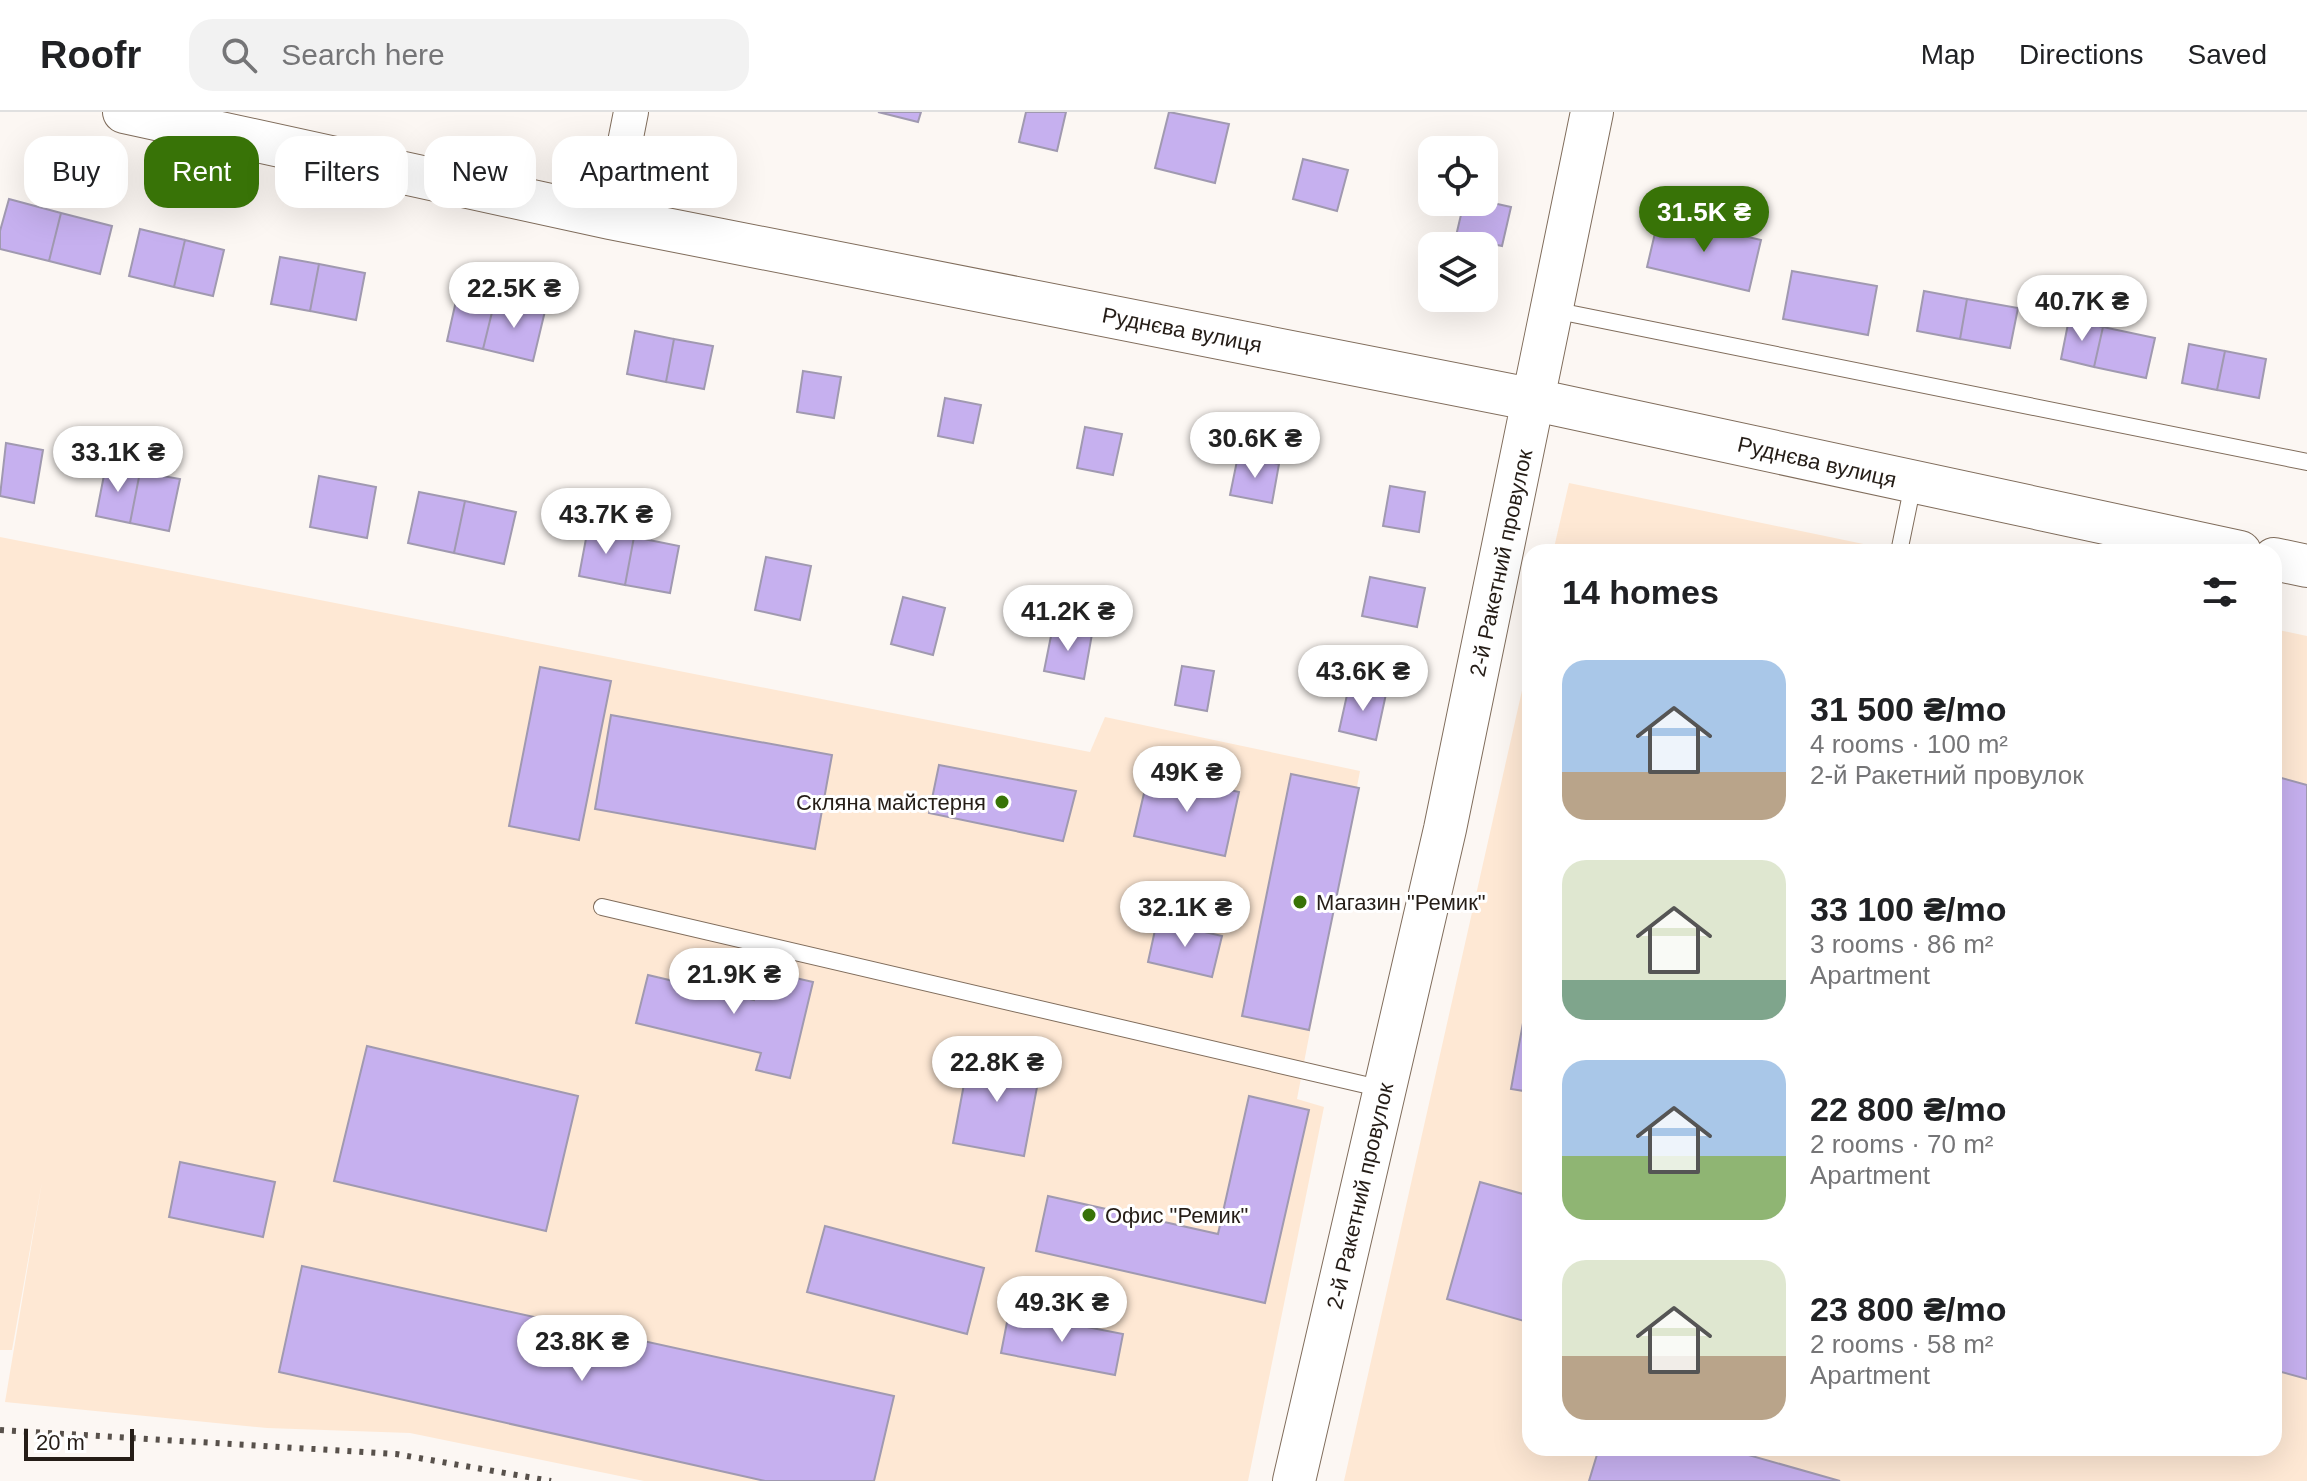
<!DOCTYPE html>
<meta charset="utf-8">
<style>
body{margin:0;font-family:Helvetica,sans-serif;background:#f2f2f2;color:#202124;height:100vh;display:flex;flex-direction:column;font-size:30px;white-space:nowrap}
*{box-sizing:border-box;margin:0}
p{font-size:26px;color:#757577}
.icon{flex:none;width:44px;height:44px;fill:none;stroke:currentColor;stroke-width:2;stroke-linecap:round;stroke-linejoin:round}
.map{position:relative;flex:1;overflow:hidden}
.details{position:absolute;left:1522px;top:432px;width:760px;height:912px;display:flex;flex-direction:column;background:#fff;border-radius:24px;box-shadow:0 8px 32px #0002}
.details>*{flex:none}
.hud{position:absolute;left:24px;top:24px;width:760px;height:72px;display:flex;gap:16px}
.fabs{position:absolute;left:1418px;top:24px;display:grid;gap:16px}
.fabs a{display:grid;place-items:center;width:80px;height:80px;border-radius:16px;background:#fff;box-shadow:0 8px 32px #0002;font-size:40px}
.scale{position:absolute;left:24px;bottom:20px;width:110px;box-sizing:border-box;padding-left:8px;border:4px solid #251d17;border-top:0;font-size:22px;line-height:28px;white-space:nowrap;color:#251d17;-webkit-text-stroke:6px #fff;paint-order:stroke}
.price{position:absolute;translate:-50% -68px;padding:0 18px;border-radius:28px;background:#fff;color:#222;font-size:26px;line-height:52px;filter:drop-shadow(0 2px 4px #0008)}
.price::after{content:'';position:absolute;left:50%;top:48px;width:24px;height:18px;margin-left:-12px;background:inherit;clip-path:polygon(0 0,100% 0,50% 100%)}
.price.current{background:#387307;color:#fff}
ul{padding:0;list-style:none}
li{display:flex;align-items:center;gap:24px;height:200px;padding:0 40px}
li span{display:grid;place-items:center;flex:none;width:224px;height:160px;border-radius:24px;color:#555}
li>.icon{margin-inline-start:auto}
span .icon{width:96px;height:96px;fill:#fffc;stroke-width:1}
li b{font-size:34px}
h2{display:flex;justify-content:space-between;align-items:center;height:96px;padding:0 40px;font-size:34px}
.chip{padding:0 28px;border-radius:24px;background:#fff;box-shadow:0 8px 32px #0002;font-size:28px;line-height:72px}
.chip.current{background:#387307;color:#fff}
header{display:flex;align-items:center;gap:48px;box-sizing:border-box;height:112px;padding:0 40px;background:#fff;border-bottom:2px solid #e0e0e0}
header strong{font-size:38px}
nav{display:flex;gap:44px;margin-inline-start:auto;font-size:28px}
.search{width:560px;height:72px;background:#f2f2f2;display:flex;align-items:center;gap:20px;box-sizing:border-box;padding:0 28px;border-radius:24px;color:#757577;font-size:30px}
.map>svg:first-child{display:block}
.built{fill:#fee8d4}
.building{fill:#c6b0ef;stroke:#a099b0;stroke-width:2}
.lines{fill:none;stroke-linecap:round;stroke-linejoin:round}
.service-casing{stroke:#806d5c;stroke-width:18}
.minor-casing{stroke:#806d5c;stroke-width:36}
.tertiary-casing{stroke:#806d5c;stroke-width:44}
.service{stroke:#fff;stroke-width:16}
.minor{stroke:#fff;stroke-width:34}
.tertiary{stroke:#fff;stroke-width:42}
.rail{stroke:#58514b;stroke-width:6;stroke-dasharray:4 8;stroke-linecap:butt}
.poi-dot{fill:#387307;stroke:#fff;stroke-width:3}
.labels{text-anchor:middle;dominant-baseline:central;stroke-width:6;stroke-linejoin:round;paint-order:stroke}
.street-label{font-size:22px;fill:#251d17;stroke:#fff}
.poi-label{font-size:22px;fill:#251d17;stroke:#fff;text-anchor:start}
</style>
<header>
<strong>Roofr</strong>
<div class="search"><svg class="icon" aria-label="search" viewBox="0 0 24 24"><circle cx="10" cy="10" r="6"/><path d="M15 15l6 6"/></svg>Search here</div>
<nav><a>Map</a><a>Directions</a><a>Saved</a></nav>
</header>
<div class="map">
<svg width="2307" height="1369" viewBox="0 0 2307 1369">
<rect width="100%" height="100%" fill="#fcf7f3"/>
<path class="built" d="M1569 371 1902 440H1553Z
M0 425 1090 640 1105 605 1360 659 1297 987 1324 995 1248 1369H644L410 1321 267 1316 5 1290 42 1070 12 1238H0Z
M2274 517 2307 524V1369H1344L1530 543V1336H2274Z"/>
<path class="building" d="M878 0H921L918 10Z
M1026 0H1066L1057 39 1019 30Z
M1169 0 1229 12 1215 71 1155 56Z
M1303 47 1348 58 1337 99 1293 87Z
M9 87 61 101 49 149 0 137V119Z
M1484 89 1511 95 1502 134 1456 124 1464 90Z
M61 101 112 114 100 162 49 149Z
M1659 104 1761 128 1749 179 1647 155Z
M140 117 185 128 174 175 129 164Z
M185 128 224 138 213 184 174 175Z
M280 145 319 152 310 199 271 192Z
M319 152 365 161 356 208 310 199Z
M1792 159 1877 174 1868 223 1783 207Z
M1924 179 1967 187 1960 227 1917 219Z
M458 180 495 188 483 237 447 229Z
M1967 187 2018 196 2010 236 1960 227Z
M495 188 545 199 533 249 483 237Z
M2069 207 2103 215 2094 255 2061 247Z
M2103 215 2155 226 2146 266 2094 255Z
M635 219 674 227 666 270 627 262Z
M674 227 713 234 704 277 666 270Z
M2189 232 2225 239 2217 278 2182 271Z
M2225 239 2266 247 2259 286 2217 278Z
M803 259 841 265 834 306 797 300Z
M945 286 981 293 973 331 938 324Z
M1085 315 1122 322 1113 363 1077 356Z
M6 331 43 338 34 391 0 384Z
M1238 344 1279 352 1272 391 1230 383Z
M106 353 140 360 130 411 96 404Z
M140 360 180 367 169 419 130 411Z
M319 364 376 375 367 426 310 415Z
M1390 374 1425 380 1419 420 1383 414Z
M419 380 465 389 454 441 408 431Z
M465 389 516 400 504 452 454 441Z
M588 416 634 425 625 473 579 464Z
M634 425 679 434 670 481 625 473Z
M766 445 811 454 800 508 755 498Z
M1370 465 1425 476 1417 515 1362 504Z
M903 485 945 496 933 543 891 532Z
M1053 514 1092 522 1084 567 1044 559Z
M1182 554 1214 559 1207 599 1175 593Z
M540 555 611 569 579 728 509 714Z
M1349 574 1386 582 1376 628 1339 619Z
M611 603 832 643 815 737 595 697Z
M939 653 1076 679 1063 729 929 701Z
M1149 660 1239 680 1225 744 1134 724Z
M1291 662 1359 676 1309 918 1242 904Z
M2274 664 2307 673V1267L2274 1258Z
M1157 809 1222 824 1212 865 1148 850Z
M761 858 813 870 790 966 756 958 761 941 636 911 648 863 754 888Z
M1523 911 1530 912V980L1511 977Z
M367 934 578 984 546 1119 334 1069Z
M970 940 1041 954 1024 1044 953 1031Z
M1249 984 1309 998 1265 1191 1036 1139 1048 1084 1218 1122Z
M180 1050 275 1070 263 1125 169 1105Z
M1480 1070 1530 1084 1528 1210 1447 1187Z
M825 1114 984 1156 967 1222 807 1180Z
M302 1154 894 1284 874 1369H765L279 1260Z
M1009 1200 1123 1222 1115 1263 1001 1241Z
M1599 1336H1724L1840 1369H1589Z"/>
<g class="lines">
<g class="service-casing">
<path id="service" d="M1553 198 2307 350
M1899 440 1913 372
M602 795 1383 977"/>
</g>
<g class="minor-casing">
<path id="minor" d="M610 106 631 0"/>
</g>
<g class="tertiary-casing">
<path id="tertiary" d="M124 0 610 106 1535 288 2240 440
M2274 447 2307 454
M1294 1369 1445 717 1592 0"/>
</g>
<use href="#service" class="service"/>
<use href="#minor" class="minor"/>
<use href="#tertiary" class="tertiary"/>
<path class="rail" d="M0 1318 396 1342 551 1369"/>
</g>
<g class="poi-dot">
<circle cx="1002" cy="690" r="8"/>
<circle cx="1300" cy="790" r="8"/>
<circle cx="1089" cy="1103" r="8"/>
</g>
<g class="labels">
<g class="street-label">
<text transform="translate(1182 218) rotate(11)">Руднєва вулиця</text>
<text transform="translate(1817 350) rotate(13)">Руднєва вулиця</text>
<text transform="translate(1501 451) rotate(-78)">2-й Ракетний провулок</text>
<text transform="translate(1360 1084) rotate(-77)">2-й Ракетний провулок</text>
</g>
<g class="poi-label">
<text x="986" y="690" text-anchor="end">Скляна майстерня</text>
<text x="1316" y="790">Магазин "Ремик"</text>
<text x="1105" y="1103">Офис "Ремик"</text>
</g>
</g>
</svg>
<div class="fabs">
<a><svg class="icon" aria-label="locate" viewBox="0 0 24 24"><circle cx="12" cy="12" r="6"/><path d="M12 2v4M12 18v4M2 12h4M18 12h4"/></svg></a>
<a><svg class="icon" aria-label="layers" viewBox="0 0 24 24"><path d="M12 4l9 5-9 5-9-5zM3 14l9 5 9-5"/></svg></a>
</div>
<div class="scale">20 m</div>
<b class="price current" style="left:1704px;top:142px">31.5K ₴</b>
<b class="price" style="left:514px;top:218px">22.5K ₴</b>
<b class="price" style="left:2082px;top:231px">40.7K ₴</b>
<b class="price" style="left:1255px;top:368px">30.6K ₴</b>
<b class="price" style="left:118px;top:382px">33.1K ₴</b>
<b class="price" style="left:606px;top:444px">43.7K ₴</b>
<b class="price" style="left:1068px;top:541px">41.2K ₴</b>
<b class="price" style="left:1363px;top:601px">43.6K ₴</b>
<b class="price" style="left:1187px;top:702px">49K ₴</b>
<b class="price" style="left:1185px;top:837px">32.1K ₴</b>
<b class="price" style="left:734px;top:904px">21.9K ₴</b>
<b class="price" style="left:997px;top:992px">22.8K ₴</b>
<b class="price" style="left:1062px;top:1232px">49.3K ₴</b>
<b class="price" style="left:582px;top:1271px">23.8K ₴</b>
<div class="hud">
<a class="chip">Buy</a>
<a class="chip current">Rent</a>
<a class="chip">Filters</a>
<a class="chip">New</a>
<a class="chip">Apartment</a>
</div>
<section class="details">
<h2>14 homes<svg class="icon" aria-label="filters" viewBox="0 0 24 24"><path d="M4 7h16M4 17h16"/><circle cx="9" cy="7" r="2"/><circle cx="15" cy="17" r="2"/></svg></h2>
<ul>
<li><span style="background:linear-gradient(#a9c7e8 70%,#b9a48a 0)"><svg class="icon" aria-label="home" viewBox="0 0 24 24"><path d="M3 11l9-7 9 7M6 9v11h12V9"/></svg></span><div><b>31 500 ₴/mo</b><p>4 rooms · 100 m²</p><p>2-й Ракетний провулок</p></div></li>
<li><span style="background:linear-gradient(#dfe7d0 75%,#7fa58c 0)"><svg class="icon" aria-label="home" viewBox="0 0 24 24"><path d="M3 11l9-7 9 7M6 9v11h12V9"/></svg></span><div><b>33 100 ₴/mo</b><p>3 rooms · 86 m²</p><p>Apartment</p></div></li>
<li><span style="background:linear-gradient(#a9c7e8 60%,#8fb573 0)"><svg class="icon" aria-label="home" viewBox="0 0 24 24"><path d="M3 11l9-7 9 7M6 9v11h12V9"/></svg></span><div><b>22 800 ₴/mo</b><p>2 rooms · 70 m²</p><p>Apartment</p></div></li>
<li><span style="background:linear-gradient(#dfe7d0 60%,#b9a48a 0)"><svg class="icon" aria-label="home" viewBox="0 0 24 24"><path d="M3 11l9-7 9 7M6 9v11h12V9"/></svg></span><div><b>23 800 ₴/mo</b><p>2 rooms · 58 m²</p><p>Apartment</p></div></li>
</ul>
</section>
</div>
